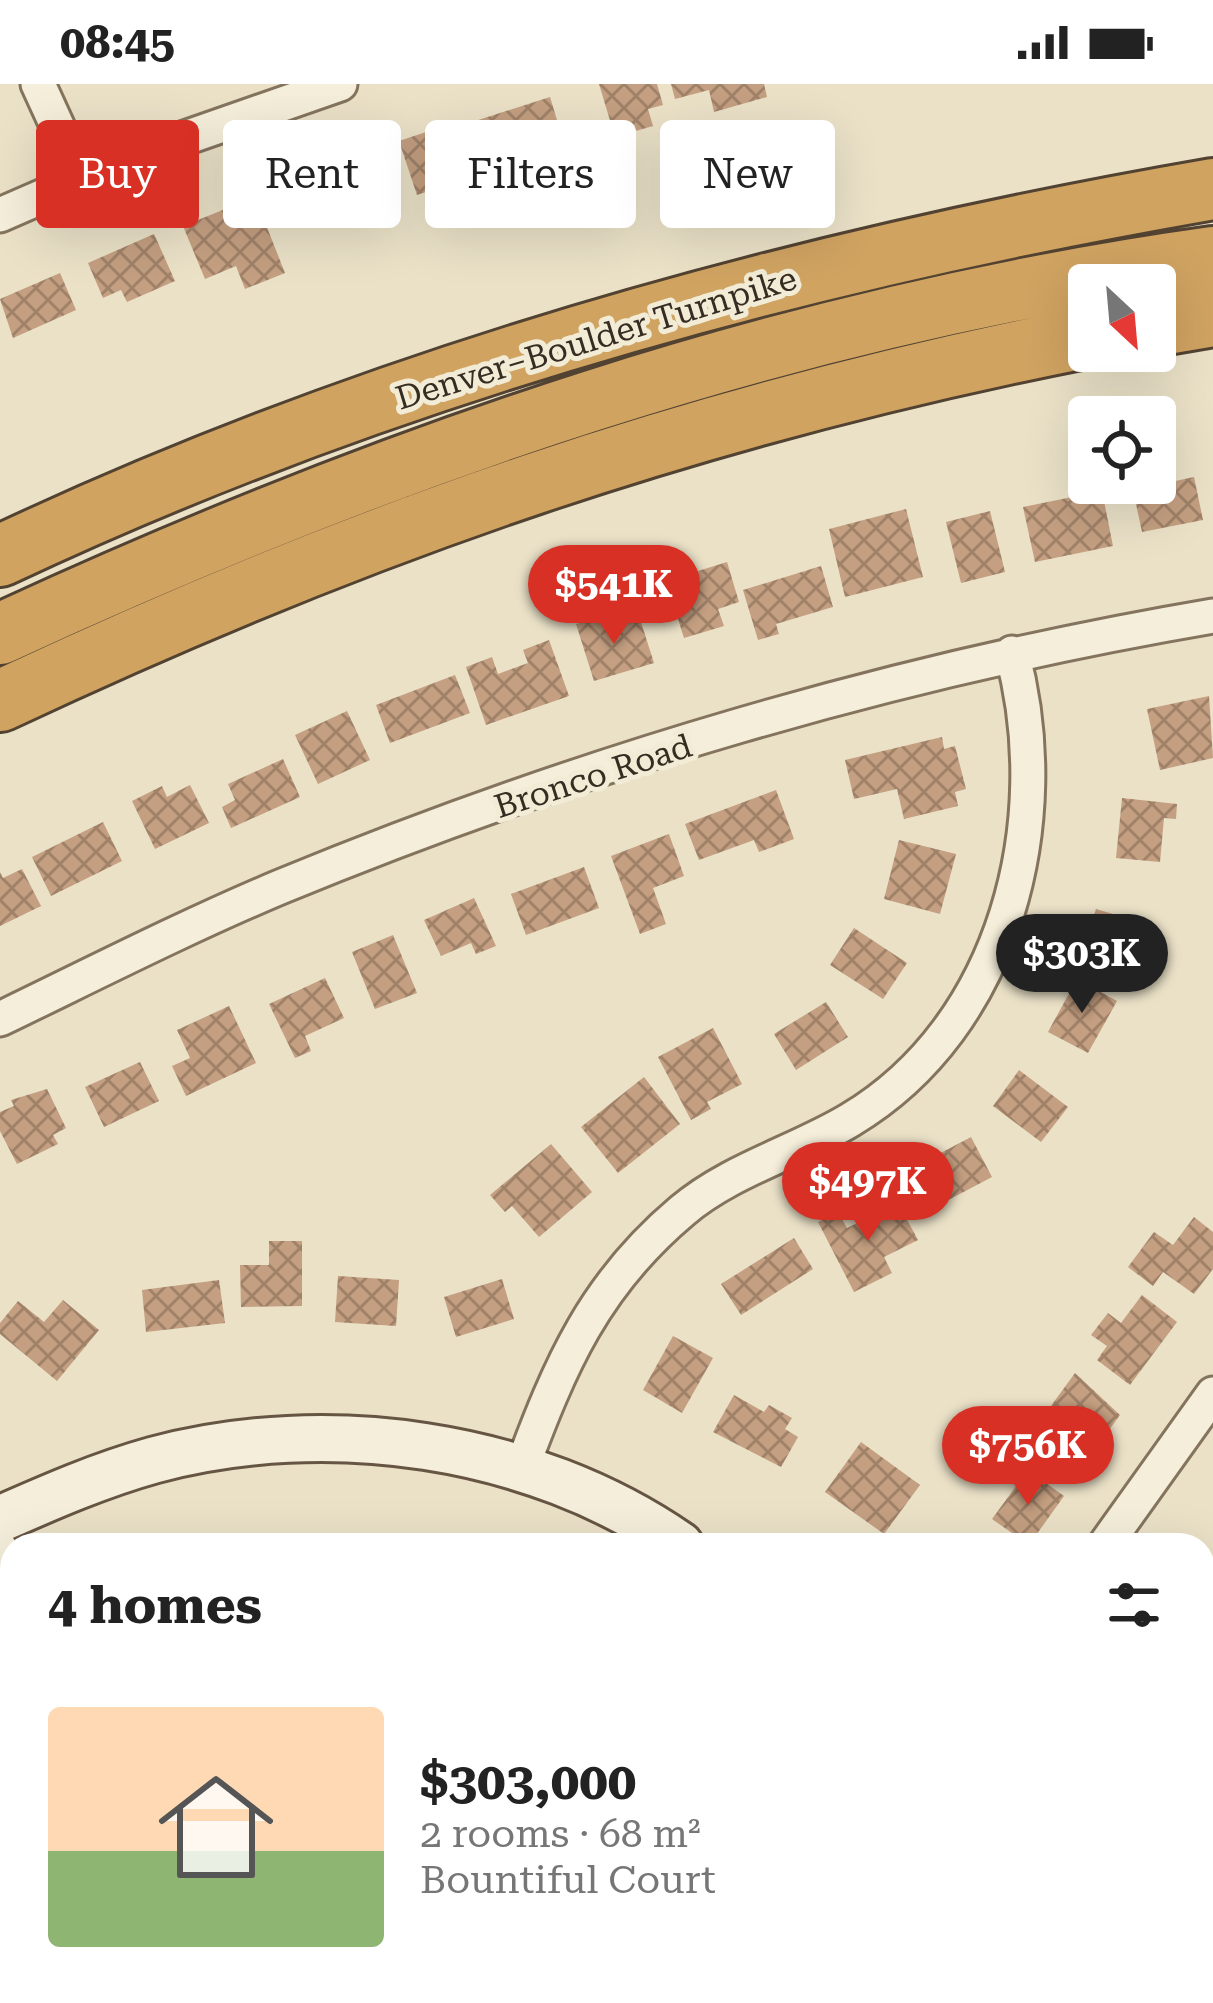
<!DOCTYPE html>
<meta charset="utf-8">
<style>
body{margin:0;font-family:"Roboto Serif",serif;background:#f2f2f2;color:#222;height:100vh;display:flex;flex-direction:column;font-size:45px;white-space:nowrap}
*{box-sizing:border-box;margin:0}
p{font-size:39px;color:#767676}
.icon{flex:none;width:66px;height:66px;fill:none;stroke:currentColor;stroke-width:2;stroke-linecap:round;stroke-linejoin:round}
.map{position:relative;flex:1;overflow:hidden}
.sheet{position:absolute;left:0px;top:1449px;width:1215px;height:471px;display:flex;flex-direction:column;background:#fff;border-radius:36px 36px 0 0;box-shadow:0 12px 48px #0002}
.sheet>*{flex:none}
.banner{position:absolute;left:36px;top:36px;width:1143px;height:108px;display:flex;gap:24px}
.needle{width:78px;rotate:154deg}
.fabs{position:absolute;left:1068px;top:180px;display:grid;gap:24px}
.fabs a{display:grid;place-items:center;width:108px;height:108px;border-radius:12px;background:#fff;box-shadow:0 12px 48px #0002;font-size:60px}
.price{position:absolute;translate:-50% -102px;padding:0 27px;border-radius:42px;background:#d93025;color:#fff;font-size:39px;line-height:78px;filter:drop-shadow(0 3px 6px #0008)}
.price::after{content:'';position:absolute;left:50%;top:72px;width:36px;height:27px;margin-left:-18px;background:inherit;clip-path:polygon(0 0,100% 0,50% 100%)}
.price.active{background:#222;color:#fff}
ul{padding:0;list-style:none}
li{display:flex;align-items:center;gap:36px;height:300px;padding:0 48px}
li span{display:grid;place-items:center;flex:none;width:336px;height:240px;border-radius:12px;color:#555}
li>.icon{margin-inline-start:auto}
span .icon{width:144px;height:144px;fill:#fffc;stroke-width:1}
li b{font-size:51px}
h2{display:flex;justify-content:space-between;align-items:center;height:144px;padding:0 48px;font-size:51px}
.tag{padding:0 42px;border-radius:12px;background:#fff;box-shadow:0 12px 48px #0002;font-size:42px;line-height:108px}
.tag.active{background:#d93025;color:#fff}
.status{display:flex;justify-content:space-between;align-items:center;height:84px;padding:0 60px;background:#fff;direction:ltr}
.status svg{height:33px;fill:currentColor}
.map>svg:first-child{display:block}
.building{fill:url(#building-cross-hatch)}
.lines{fill:none;stroke-linecap:round;stroke-linejoin:round}
.street-casing{stroke:#84745e;stroke-width:39}
.secondary-casing{stroke:#665542;stroke-width:51}
.highway-casing{stroke:#524232;stroke-width:66}
.street{stroke:#f5eeda;stroke-width:33}
.secondary{stroke:#f5eeda;stroke-width:45}
.highway{stroke:#d0a361;stroke-width:60}
.labels{text-anchor:middle;dominant-baseline:central;stroke-width:10;stroke-linejoin:round;paint-order:stroke}
.street-label{font-size:33px;fill:#362c21;stroke:#f2ebd6}
</style>
<div class="status"><b>08:45</b><svg viewBox="0 0 49 12"><path d="M0 12V9h3v3zM5 12V6h3v6zM10 12V3h3v9zM15 12V0h3v12zM26 1h20v11H26zM47 4h2v5h-2z"/></svg></div>
<div class="map">
<svg width="1213" height="1919" viewBox="0 0 1213 1919">
<defs>
<pattern id="building-cross-hatch" width="8" height="8" patternUnits="userSpaceOnUse" patternTransform="scale(3)"><rect width="8" height="8" fill="#c49f81"/><path d="M0 0l8 8M0 8l8-8" fill="none" stroke="#a08269"/></pattern>
</defs>
<rect width="100%" height="100%" fill="#eae1c7"/>
<path class="building" d="M599 0H657L663 21 648 25 653 42 615 53Z
M671 0H764L767 13 714 28 709 6 675 15Z
M550 13 567 69 511 87 505 69 481 77 469 39Z
M450 40 467 94 417 111 399 57Z
M348 71 363 111 298 135 283 96Z
M255 113 285 189 245 205 236 182 205 195 183 142Z
M154 150 175 197 127 218 121 206 103 214 88 179Z
M60 189 76 226 13 254 0 215Z
M1194 393 1203 436 1142 448 1133 406Z
M1102 407 1113 462 1035 478 1023 423Z
M906 425 923 493 845 513 829 445Z
M990 427 1005 488 961 499 946 438Z
M727 478 739 518 718 525 724 542 684 554 666 497Z
M821 482 833 523 776 540 779 550 758 556 743 506Z
M603 532 607 546 640 535 654 579 594 597 576 540Z
M549 556 569 612 486 641 466 583 492 573 498 590 528 579 523 566Z
M455 591 470 629 390 659 376 621Z
M1209 612 1213 674 1160 686 1147 625Z
M347 627 370 676 318 700 295 651Z
M942 653 944 665 955 662 966 705 955 708 958 722 904 735 897 705 854 715 845 676Z
M283 675 300 713 231 744 222 723 235 716 228 700Z
M190 701 209 739 155 765 132 717 162 702 167 713Z
M776 706 794 755 759 768 754 756 699 776 685 740Z
M1122 714 1177 720 1176 735 1164 734 1160 778 1116 774Z
M103 738 122 777 51 812 32 773Z
M669 750 684 792 653 804 666 840 640 850 611 772Z
M899 756 956 770 940 830 884 815Z
M584 783 599 824 526 851 511 810Z
M22 785 41 822 0 842V788L3 794Z
M474 814 496 862 476 870 471 859 441 872 424 836Z
M1096 825 1154 842 1142 881 1084 864Z
M854 844 907 879 883 915 830 881Z
M393 851 417 909 375 925 352 868Z
M325 894 344 934 305 952 311 967 295 974 269 920Z
M1077 895 1117 917 1088 969 1048 948Z
M826 918 848 953 796 986 774 950Z
M229 922 256 979 186 1012 172 982 190 974 177 946Z
M713 944 742 1000 707 1018 711 1025 691 1036 658 973Z
M140 978 159 1017 104 1043 85 1003Z
M1019 986 1068 1023 1041 1058 993 1022Z
M644 993 680 1040 618 1089 581 1043Z
M47 1005 66 1044 53 1051 58 1060 17 1080 0 1047V1028L14 1022 11 1016Z
M971 1053 992 1093 937 1122 916 1082Z
M551 1060 592 1108 539 1153 512 1122 505 1128 490 1111Z
M898 1119 918 1156 884 1173 892 1189 854 1208 818 1138 838 1128 847 1144Z
M1194 1133 1213 1148V1185L1194 1210 1163 1188 1153 1202 1128 1183 1154 1148 1173 1161Z
M794 1154 813 1185 741 1231 721 1200Z
M269 1157H302V1222L241 1223 240 1181H269Z
M338 1192 399 1196 396 1242 335 1238Z
M502 1195 514 1235 456 1253 444 1213Z
M219 1196 225 1239 146 1248 142 1206Z
M1142 1211 1177 1238 1130 1301 1097 1276 1107 1262 1091 1251 1108 1229 1121 1239Z
M63 1216 99 1246 57 1297 0 1250V1239L18 1217 44 1238Z
M673 1252 713 1274 682 1329 643 1306Z
M1075 1289 1120 1331 1081 1384 1032 1348Z
M734 1311 764 1328 769 1321 792 1334 785 1345 798 1353 781 1383 713 1348Z
M861 1358 920 1401 884 1450 825 1408Z
M1028 1386 1064 1412 1029 1461 992 1435Z
M1203 1491 1213 1498V1546L1203 1560Z
M545 1908H601L593 1919H561Z
M636 1908H672L688 1919H629Z
M1093 1908H1140L1156 1919H1085Z"/>
<g class="lines">
<g class="street-casing">
<path id="street" d="M38 0 81 94
M0 131 142 69 340 0
M0 935C93 890 185 843 280 803 578 680 895 586 1213 532
M521 1386C560 1281 594 1201 682 1127 730 1086 797 1068 850 1036 1007 942 1057 736 1012 569
M1105 1461 1213 1310
M0 1464 12 1489
M403 1908 419 1919
M306 1919 314 1908"/>
</g>
<g class="secondary-casing">
<path id="secondary" d="M0 1435C50 1413 100 1391 154 1376 326 1330 532 1358 680 1461
M1203 1827 1213 1834"/>
</g>
<g class="highway-casing">
<path id="highway" d="M1155 242 1213 232
M0 472C383 291 797 177 1213 105
M0 550C387 371 790 232 1213 173
M0 617C361 447 697 330 1089 253"/>
</g>
<use href="#street" class="street"/>
<use href="#secondary" class="secondary"/>
<use href="#highway" class="highway"/>
</g>
<g class="labels">
<g class="street-label">
<text transform="translate(596 254) rotate(-17)">Denver–Boulder Turnpike</text>
<text transform="translate(593 692) rotate(-18)">Bronco Road</text>
</g>
</g>
</svg>
<div class="fabs">
<a><svg class="needle" viewBox="-14 -14 28 28"><path d="M0-13l5 13h-10z" fill="#e53935"/><path d="M0 13l5-13h-10z" fill="#767676"/></svg></a>
<a><svg class="icon" aria-label="locate" viewBox="0 0 24 24"><circle cx="12" cy="12" r="6"/><path d="M12 2v4M12 18v4M2 12h4M18 12h4"/></svg></a>
</div>
<b class="price" style="left:614px;top:563px">$541K</b>
<b class="price active" style="left:1082px;top:932px">$303K</b>
<b class="price" style="left:868px;top:1160px">$497K</b>
<b class="price" style="left:1028px;top:1424px">$756K</b>
<div class="banner">
<a class="tag active">Buy</a>
<a class="tag">Rent</a>
<a class="tag">Filters</a>
<a class="tag">New</a>
</div>
<section class="sheet">
<h2>4 homes<svg class="icon" aria-label="filters" viewBox="0 0 24 24"><path d="M4 7h16M4 17h16"/><circle cx="9" cy="7" r="2"/><circle cx="15" cy="17" r="2"/></svg></h2>
<ul>
<li><span style="background:linear-gradient(#ffd9b3 60%,#8fb573 0)"><svg class="icon" aria-label="home" viewBox="0 0 24 24"><path d="M3 11l9-7 9 7M6 9v11h12V9"/></svg></span><div><b>$303,000</b><p>2 rooms · 68 m²</p><p>Bountiful Court</p></div></li>
</ul>
</section>
</div>
